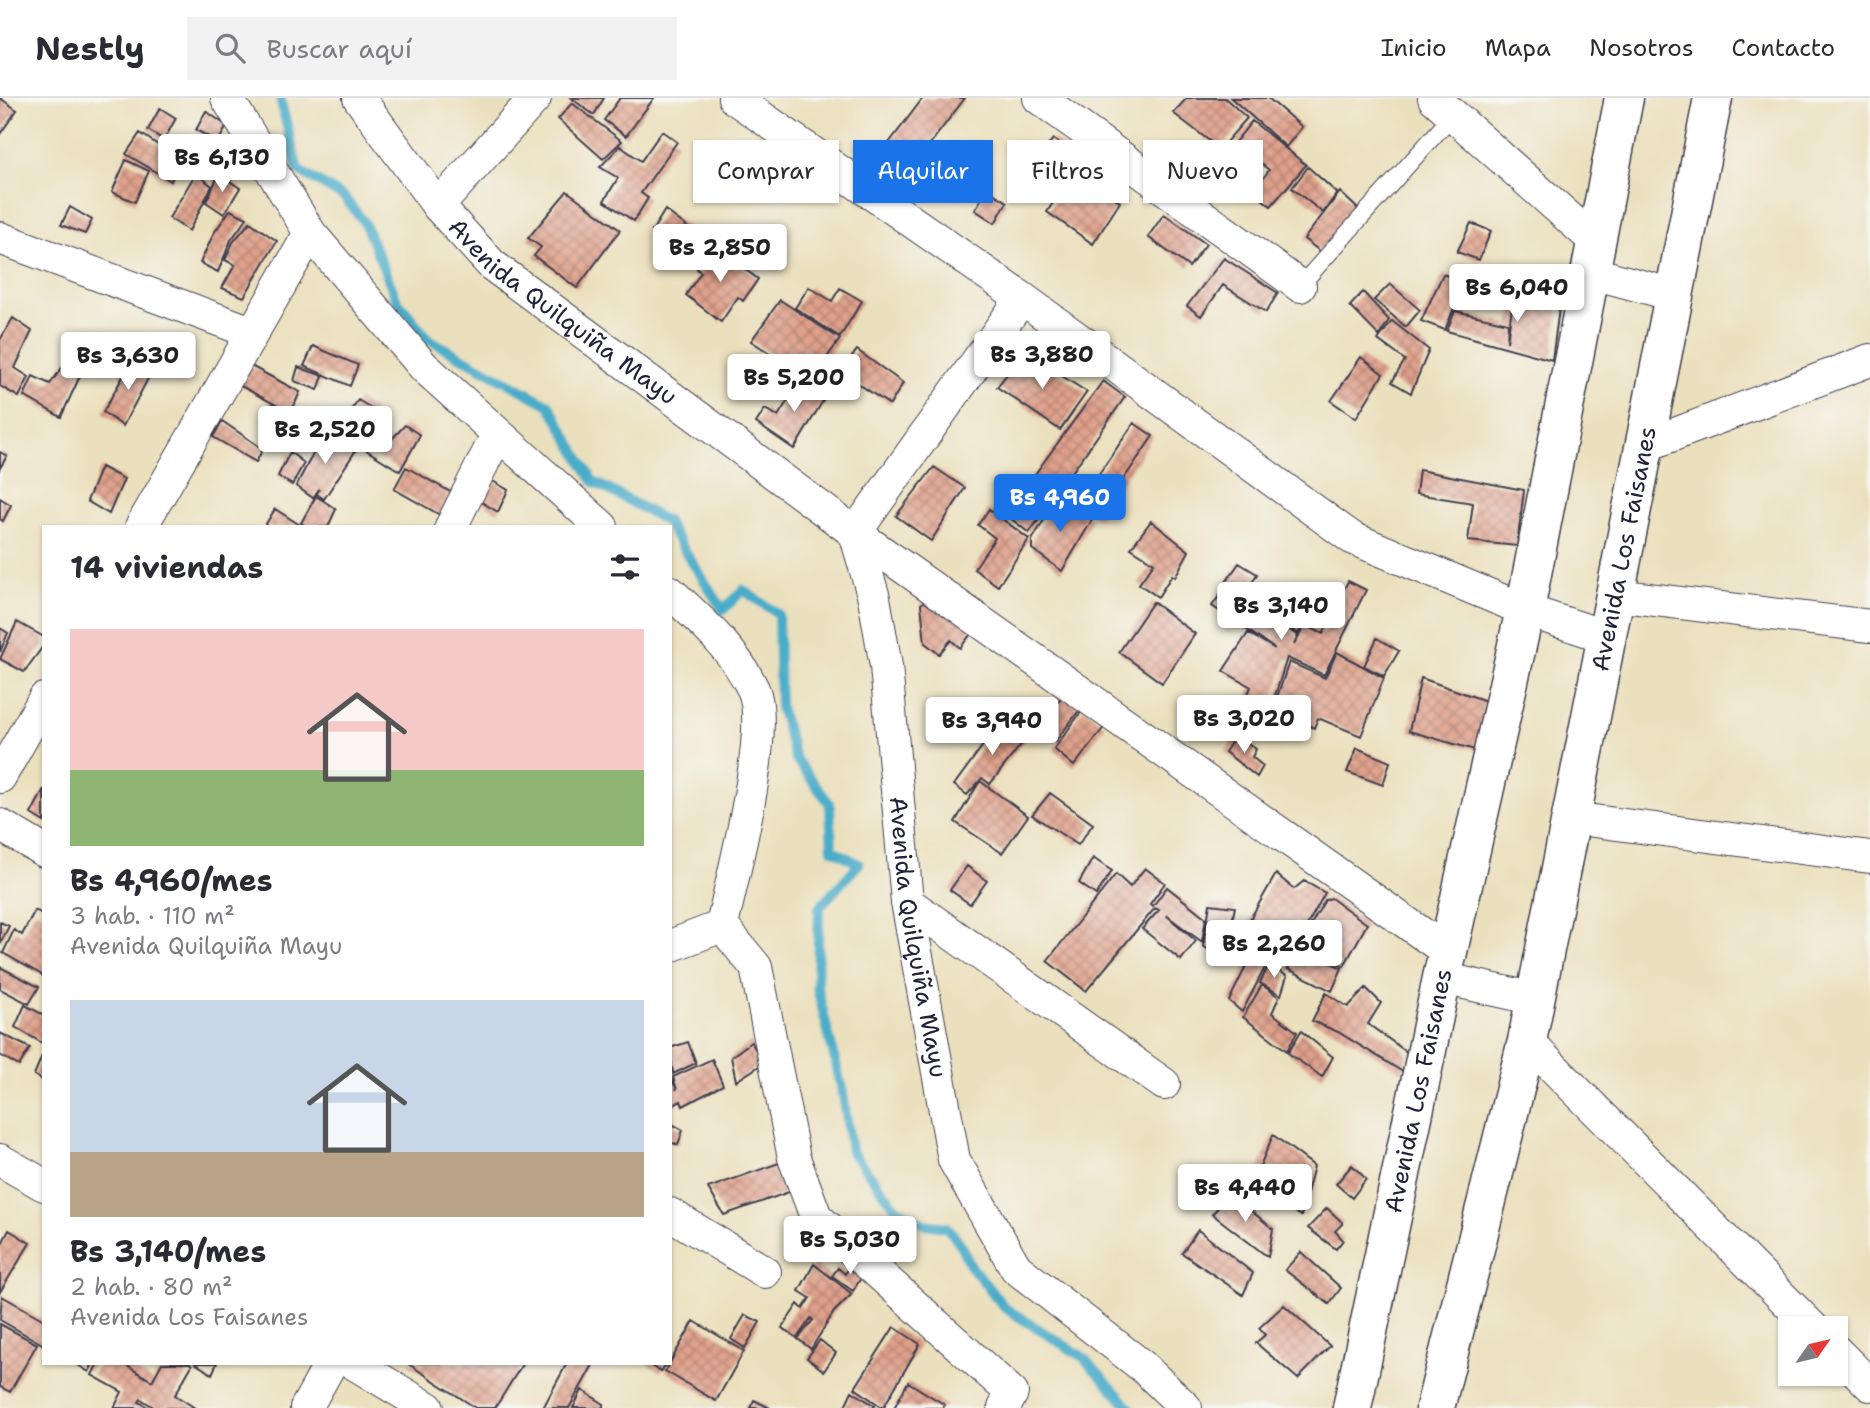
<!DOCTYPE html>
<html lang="es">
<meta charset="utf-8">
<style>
body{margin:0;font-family:"Shantell Sans",sans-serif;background:#f2f2f3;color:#2b2b33;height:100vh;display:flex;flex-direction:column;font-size:26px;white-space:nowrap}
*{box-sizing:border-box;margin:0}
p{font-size:23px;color:#7c7c81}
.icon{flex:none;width:38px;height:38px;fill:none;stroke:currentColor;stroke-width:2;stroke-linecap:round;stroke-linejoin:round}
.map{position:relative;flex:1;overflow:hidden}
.side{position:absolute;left:42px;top:427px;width:630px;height:840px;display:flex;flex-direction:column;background:#fff;border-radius:0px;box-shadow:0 2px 5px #0004}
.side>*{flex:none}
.banner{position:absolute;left:693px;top:42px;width:665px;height:63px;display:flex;gap:14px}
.needle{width:46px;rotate:56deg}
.tools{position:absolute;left:1778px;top:1218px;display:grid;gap:14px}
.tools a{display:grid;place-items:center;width:70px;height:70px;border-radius:0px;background:#fff;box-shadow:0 2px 5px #0004;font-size:35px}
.price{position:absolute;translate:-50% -60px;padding:0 16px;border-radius:7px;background:#fff;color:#222;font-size:23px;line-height:46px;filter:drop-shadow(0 2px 4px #0008)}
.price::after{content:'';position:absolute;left:50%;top:42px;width:21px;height:16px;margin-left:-10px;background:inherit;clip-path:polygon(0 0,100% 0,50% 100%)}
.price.selected{background:#1a73e8;color:#fff}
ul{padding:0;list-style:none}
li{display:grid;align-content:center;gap:14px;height:371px;padding:0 28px}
li span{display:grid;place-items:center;height:217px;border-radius:0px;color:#555}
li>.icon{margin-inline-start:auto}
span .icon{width:126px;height:126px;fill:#fffc;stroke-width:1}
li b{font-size:30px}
h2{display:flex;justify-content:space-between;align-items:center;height:84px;padding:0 28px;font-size:30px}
.chip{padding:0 24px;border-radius:0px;background:#fff;box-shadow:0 2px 5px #0004;font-size:24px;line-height:63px}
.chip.selected{background:#1a73e8;color:#fff}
header{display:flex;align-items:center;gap:42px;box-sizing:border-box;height:98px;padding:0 35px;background:#fff;border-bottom:2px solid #e1e1e2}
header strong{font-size:33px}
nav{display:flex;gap:38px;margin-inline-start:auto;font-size:24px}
.search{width:490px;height:63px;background:#f2f2f3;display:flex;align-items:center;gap:18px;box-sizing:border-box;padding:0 24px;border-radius:0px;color:#7c7c81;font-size:26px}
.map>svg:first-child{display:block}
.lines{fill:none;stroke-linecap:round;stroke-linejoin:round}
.stream{stroke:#4aacc9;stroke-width:10}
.building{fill:url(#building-cross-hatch)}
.lane-casing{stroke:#403e4e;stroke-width:18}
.street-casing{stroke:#403e4e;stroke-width:34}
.secondary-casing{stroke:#403e4e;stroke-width:41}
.lane{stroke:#fff;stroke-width:16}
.street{stroke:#fff;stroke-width:32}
.secondary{stroke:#fff;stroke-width:38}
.labels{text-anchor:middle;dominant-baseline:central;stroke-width:5;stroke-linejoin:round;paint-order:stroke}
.street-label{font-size:24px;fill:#22223b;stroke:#f6f6f2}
</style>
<header>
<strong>Nestly</strong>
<div class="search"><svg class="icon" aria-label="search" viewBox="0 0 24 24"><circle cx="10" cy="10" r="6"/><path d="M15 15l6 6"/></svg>Buscar aquí</div>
<nav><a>Inicio</a><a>Mapa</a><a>Nosotros</a><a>Contacto</a></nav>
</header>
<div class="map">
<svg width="1870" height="1310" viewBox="0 0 1870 1310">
<defs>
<pattern id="building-cross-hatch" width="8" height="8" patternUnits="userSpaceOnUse" patternTransform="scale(1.75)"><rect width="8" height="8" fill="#e0a18b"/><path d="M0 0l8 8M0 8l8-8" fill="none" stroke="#b58373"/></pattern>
</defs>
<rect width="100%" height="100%" fill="#f6f6f2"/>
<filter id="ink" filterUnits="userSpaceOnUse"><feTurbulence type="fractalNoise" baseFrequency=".0143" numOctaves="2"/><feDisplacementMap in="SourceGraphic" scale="14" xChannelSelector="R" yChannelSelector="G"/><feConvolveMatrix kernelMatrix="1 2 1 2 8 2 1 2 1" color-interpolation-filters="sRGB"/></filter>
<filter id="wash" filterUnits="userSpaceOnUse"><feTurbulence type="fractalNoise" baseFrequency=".00686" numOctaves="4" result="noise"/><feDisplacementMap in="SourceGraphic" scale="28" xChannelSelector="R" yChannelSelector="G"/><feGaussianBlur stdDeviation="1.57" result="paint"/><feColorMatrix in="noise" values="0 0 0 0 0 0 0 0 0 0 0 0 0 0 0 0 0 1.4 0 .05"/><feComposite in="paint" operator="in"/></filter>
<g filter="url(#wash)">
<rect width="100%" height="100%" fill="#ebe0bd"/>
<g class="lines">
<path class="stream" d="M280 0 298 72 344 99 364 124 397 202 428 241 549 307 593 383 666 423 670 429
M670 430 723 512 743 492 778 516 780 609 795 660 830 706 832 751 859 766 819 810 817 889 843 995 851 1053 896 1110 924 1126 946 1129 958 1142 970 1167 1005 1210 1083 1259 1130 1310"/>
</g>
<g id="blocks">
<path class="building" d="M0 0 17 12 0 36Z
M571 0H604L594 17Z
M620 0H654L626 38 604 22Z
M923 0H965L911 71 883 53Z
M1187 0H1225L1247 20 1220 51 1173 15Z
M1231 0H1268L1302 29 1286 49Z
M572 5 622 43 603 61 558 21Z
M160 10 176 20 164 42 148 32Z
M206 13 227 28 218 44 196 32Z
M1252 23 1306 67 1271 108 1253 94 1269 72 1235 44Z
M662 33 677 44 641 95 648 100 634 123 604 103 618 80 600 69 620 48 641 63Z
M140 35 181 62 171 83 126 56Z
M1053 41 1089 67 1076 70 1065 80 1038 61Z
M126 62 149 73 135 104 112 94Z
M1308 69 1337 95 1323 115 1292 90Z
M1076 70 1120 104 1093 146 1047 114Z
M196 75 212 88 189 133 169 120Z
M219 76 240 90 224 116 206 104Z
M987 91 1007 104 995 125 975 112Z
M567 93 620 132 577 190 534 158 541 149 528 140Z
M1340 94 1358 111 1325 157 1304 141Z
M70 109 92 122 85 136 61 127Z
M230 112 247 120 231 142 218 174 200 165 214 135Z
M665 112 690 131 678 150 652 133Z
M1164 116 1206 146 1189 169 1148 139Z
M250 124 277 143 244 199 222 190 235 167 225 162 233 144Z
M1471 125 1491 133 1479 162 1457 154Z
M712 147 758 181 743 203 738 199 721 224 686 197 701 174 697 171Z
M1224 160 1278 195 1266 214 1223 187 1201 218 1187 208Z
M1443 176 1464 185 1445 232 1421 223Z
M1390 186 1420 212 1406 229 1374 202Z
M1515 187 1561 196 1552 262 1447 233 1455 213 1508 225 1507 244Z
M809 189 832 203 840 190 862 203 840 239 795 210Z
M1363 194 1389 222 1379 238 1350 208Z
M780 202 840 241 811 282 751 243Z
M13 220 32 233 15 270 29 279 19 299 0 288V242Z
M1392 223 1429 252 1411 295 1392 284 1405 262 1378 242Z
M78 241 96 250 84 275 66 264Z
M313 248 358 267 350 288 304 268Z
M857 252 903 285 890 307 841 274Z
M1024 254 1087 294 1060 332 997 289Z
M1361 259 1383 276 1356 320 1331 303Z
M133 261 152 273 123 328 103 314Z
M64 267 80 278 61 319 24 298 33 278 50 286Z
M249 267 300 294 291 315 239 287Z
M298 269 323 278 318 292 294 283Z
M802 280 827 296 794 351 756 325 765 311 778 318Z
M1103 283 1125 299 1029 435 1009 419 1035 376Z
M358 302 374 312 363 325 367 329 357 346 336 333Z
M307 321 321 329 310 352 297 345Z
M222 323 263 351 256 364 213 339Z
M1134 325 1153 338 1112 398 1094 383Z
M405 327 420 337 400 373 358 347 369 330 390 343Z
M325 333 356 352 324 401 317 396 319 391 313 400 296 388Z
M0 354 7 358 0 370Z
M290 354 304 365 292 387 278 378Z
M101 369 124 381 109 416 87 403Z
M406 369 452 395 440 417 394 391Z
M934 369 965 390 931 443 896 418Z
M1419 372 1524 392 1517 448 1468 443 1473 405 1416 396Z
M1073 375 1110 400 1099 421 1058 394Z
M489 381 508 392 498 414 478 402Z
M316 398 336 411 328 429H307L301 425Z
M1058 399 1092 422 1062 473 1032 451V442Z
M0 400 11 407 3 423 0 421Z
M275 411 303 429H264Z
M989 411 1029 441 998 488 974 471 995 440 978 427Z
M1151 423 1189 453 1175 479 1172 477 1158 499 1139 486 1154 465 1131 450Z
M1239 465 1257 476 1245 497 1226 484Z
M1348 483 1366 492 1324 577 1287 560 1270 613 1247 598 1251 589 1223 573 1248 535 1275 551 1212 508 1228 486 1298 538 1294 547 1305 527 1323 536Z
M934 498 978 527 960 550 951 542 939 556 925 545 921 506Z
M1153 504 1195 536 1162 585 1119 554Z
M1292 505 1308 514 1298 536 1282 524Z
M17 524 44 539V547L24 574 0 561Z
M0 530 8 535 0 554Z
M1377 540 1399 553 1384 578 1364 568Z
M1337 554 1384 580 1361 638 1318 620 1314 630 1273 611 1289 564 1325 580Z
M1421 580 1486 603 1475 652 1409 633Z
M1063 597 1081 610 1055 644 1038 632Z
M1084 610 1105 628 1074 668 1054 651Z
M1003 620 1027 639 990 686 982 680 967 697 954 687Z
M1236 637 1256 651 1252 659 1263 668 1257 679 1225 654Z
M1357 650 1390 664 1383 687 1347 674Z
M980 683 1028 718 1002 755 955 724Z
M44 691V724L31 716Z
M1050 695 1093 726 1078 747 1032 717Z
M1093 760 1112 773 1096 797 1079 785Z
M967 768 987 783 970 806 950 792Z
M1145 770 1165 785 1150 806 1153 808 1167 789 1206 820 1202 844 1166 817 1196 843 1181 862 1142 831 1159 812 1155 810 1086 893 1047 863 1116 776 1130 789Z
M1276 776 1294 791 1304 783 1325 795 1286 865 1258 853 1264 841 1245 830Z
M1331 800 1367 826 1344 868 1299 847 1325 802Z
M1210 806 1235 809 1224 861 1203 848Z
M35 812 44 817V878L3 855 14 832 22 837Z
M0 824 9 828 0 846Z
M1300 850 1342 870 1332 893 1288 871Z
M1253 854 1269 862 1242 914 1229 903Z
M1269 867 1287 878 1281 897 1260 885Z
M0 869 39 889 29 906 0 891Z
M1262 887 1279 899 1272 915 1297 934 1287 953 1243 919Z
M1366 890 1381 905 1368 926 1408 955 1403 974 1338 934 1312 923 1326 895 1348 909Z
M25 907 44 917V946L15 929Z
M1301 933 1333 959 1322 979 1288 955Z
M0 935 30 950 19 968 0 957Z
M688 944 696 965 673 976 670 950Z
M751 944 764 965 736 983 731 959Z
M44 953V983L34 977Z
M712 961 723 987 683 1008 681 1003 670 1009V986L673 984 677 992 673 979Z
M670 1025 683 1032 678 1047 670 1044Z
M1273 1037 1314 1068 1301 1118 1252 1087Z
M779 1065 792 1093 724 1117 708 1090Z
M1352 1067 1366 1081 1352 1100 1336 1086Z
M1231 1096 1273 1131 1268 1159 1212 1116Z
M1327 1110 1343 1125 1335 1133 1343 1142 1336 1151 1308 1130Z
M9 1132 30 1145 0 1194V1149Z
M1198 1132 1253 1175 1243 1197 1182 1155Z
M1301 1154 1341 1190 1329 1206 1285 1172Z
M853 1164 865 1173 853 1193 832 1178 838 1170 845 1176Z
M814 1166 852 1196 834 1214 811 1251 798 1241 813 1222 811 1220 797 1240 782 1230 798 1206 803 1211 810 1200 799 1193Z
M2 1198 44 1222V1247L0 1222Z
M1284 1207 1330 1248 1298 1281 1256 1245 1265 1237 1259 1230Z
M745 1217 760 1224 745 1250 731 1241Z
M694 1223 744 1253 716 1303 665 1273Z
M0 1226 37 1246 10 1294 0 1289Z
M894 1229 920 1246 883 1310 855 1290Z
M820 1242 836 1255 824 1273 807 1260Z
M75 1265H93L89 1274Z
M98 1265H122L152 1283 162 1265H189L192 1267 175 1297 195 1310H155L141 1301 139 1304 149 1310H114L122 1294 92 1277Z
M195 1265H217L212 1276Z
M407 1265H523L495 1310H476Z
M567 1265H594L569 1310H543Z
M646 1265H666L661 1274Z
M908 1284 945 1307 943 1310H894Z
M582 1292 604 1306 602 1310H573Z
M852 1293 875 1308 873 1310H844Z
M754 1302 770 1310H750Z"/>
</g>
</g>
<g filter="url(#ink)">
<use href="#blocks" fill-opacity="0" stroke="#403e4e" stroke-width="2"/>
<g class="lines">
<g class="lane-casing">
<path id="lane" d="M1300 188 1452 18"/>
</g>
<g class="street-casing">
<g id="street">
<path d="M227 0 310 135 424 269 602 429"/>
<path id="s1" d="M359 0 438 108 492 167 855 435 1448 854"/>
<path d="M734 0 1022 200 1352 440 1525 512 1607 539"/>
<path d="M1039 0 1300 188"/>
<path d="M1434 0 1595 143"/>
<path d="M438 108 535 0"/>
<path d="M0 140 251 234"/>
<path d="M1589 174 1674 197"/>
<path d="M1644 348 1870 262"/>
<path d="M141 429 310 135"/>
<path d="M451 429 497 337"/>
<path id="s2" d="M855 435 874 500 886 568 907 804 954 1062 1016 1170 1142 1268 1186 1310"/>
<path d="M855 435 1022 200"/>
<path d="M670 494C702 524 734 551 753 591 772 632 732 779 722 828L756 869 794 1060 816 1119 1012 1295 1004 1310"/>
<path d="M1615 497 1870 528"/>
<path d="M0 679 44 601"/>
<path d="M1571 720 1870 759"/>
<path d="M0 727 44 753"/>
<path d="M907 804 1164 986"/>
<path d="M670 848 722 828"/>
<path d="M1442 880 1535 901"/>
<path d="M1527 943 1813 1230"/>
<path d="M0 1062 44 1087"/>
<path d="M670 1116 765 1174"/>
<path d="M1836 1253 1870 1287"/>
<path d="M353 1265 428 1310"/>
<path d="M306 1310 331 1265"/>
</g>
</g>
<g class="secondary-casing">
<g id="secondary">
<path id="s3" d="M1352 1310 1442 880 1525 512 1624 0"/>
<path id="s4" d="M1435 1310 1527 943 1713 0"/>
</g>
</g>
<use href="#lane" class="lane"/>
<use href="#street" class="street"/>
<use href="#secondary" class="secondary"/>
</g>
</g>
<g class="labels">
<g class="street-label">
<text stroke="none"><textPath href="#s1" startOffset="298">Avenida Quilquiña Mayu</textPath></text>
<text stroke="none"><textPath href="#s4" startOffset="880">Avenida Los Faisanes</textPath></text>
<text stroke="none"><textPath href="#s2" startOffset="410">Avenida Quilquiña Mayu</textPath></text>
<text stroke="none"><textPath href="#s3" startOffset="324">Avenida Los Faisanes</textPath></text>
</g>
</g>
</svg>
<div class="tools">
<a><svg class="needle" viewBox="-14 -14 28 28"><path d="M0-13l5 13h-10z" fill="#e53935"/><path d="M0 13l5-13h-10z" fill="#7c7c81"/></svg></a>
</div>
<b class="price" style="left:222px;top:96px">Bs 6,130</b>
<b class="price" style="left:720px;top:186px">Bs 2,850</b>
<b class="price" style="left:1517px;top:226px">Bs 6,040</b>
<b class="price" style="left:1042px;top:293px">Bs 3,880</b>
<b class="price" style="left:128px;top:294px">Bs 3,630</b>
<b class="price" style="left:794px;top:316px">Bs 5,200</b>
<b class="price" style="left:325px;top:368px">Bs 2,520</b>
<b class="price selected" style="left:1060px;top:436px">Bs 4,960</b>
<b class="price" style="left:1281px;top:544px">Bs 3,140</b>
<b class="price" style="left:1244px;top:657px">Bs 3,020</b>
<b class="price" style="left:992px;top:659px">Bs 3,940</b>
<b class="price" style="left:1274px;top:882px">Bs 2,260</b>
<b class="price" style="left:1245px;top:1126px">Bs 4,440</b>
<b class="price" style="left:850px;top:1178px">Bs 5,030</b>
<div class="banner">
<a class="chip">Comprar</a>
<a class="chip selected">Alquilar</a>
<a class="chip">Filtros</a>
<a class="chip">Nuevo</a>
</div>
<section class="side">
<h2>14 viviendas<svg class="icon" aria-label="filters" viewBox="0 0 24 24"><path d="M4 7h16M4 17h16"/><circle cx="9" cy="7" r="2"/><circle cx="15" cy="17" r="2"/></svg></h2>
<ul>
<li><span style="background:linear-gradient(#f6c9c9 65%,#8fb573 0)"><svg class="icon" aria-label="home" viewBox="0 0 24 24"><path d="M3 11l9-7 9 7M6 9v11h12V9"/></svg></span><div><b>Bs 4,960/mes</b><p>3 hab. · 110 m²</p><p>Avenida Quilquiña Mayu</p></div></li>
<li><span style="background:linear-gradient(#c9d6e8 70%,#b9a48a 0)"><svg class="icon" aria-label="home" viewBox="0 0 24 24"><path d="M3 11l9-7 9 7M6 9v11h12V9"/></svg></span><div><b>Bs 3,140/mes</b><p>2 hab. · 80 m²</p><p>Avenida Los Faisanes</p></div></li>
</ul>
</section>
</div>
